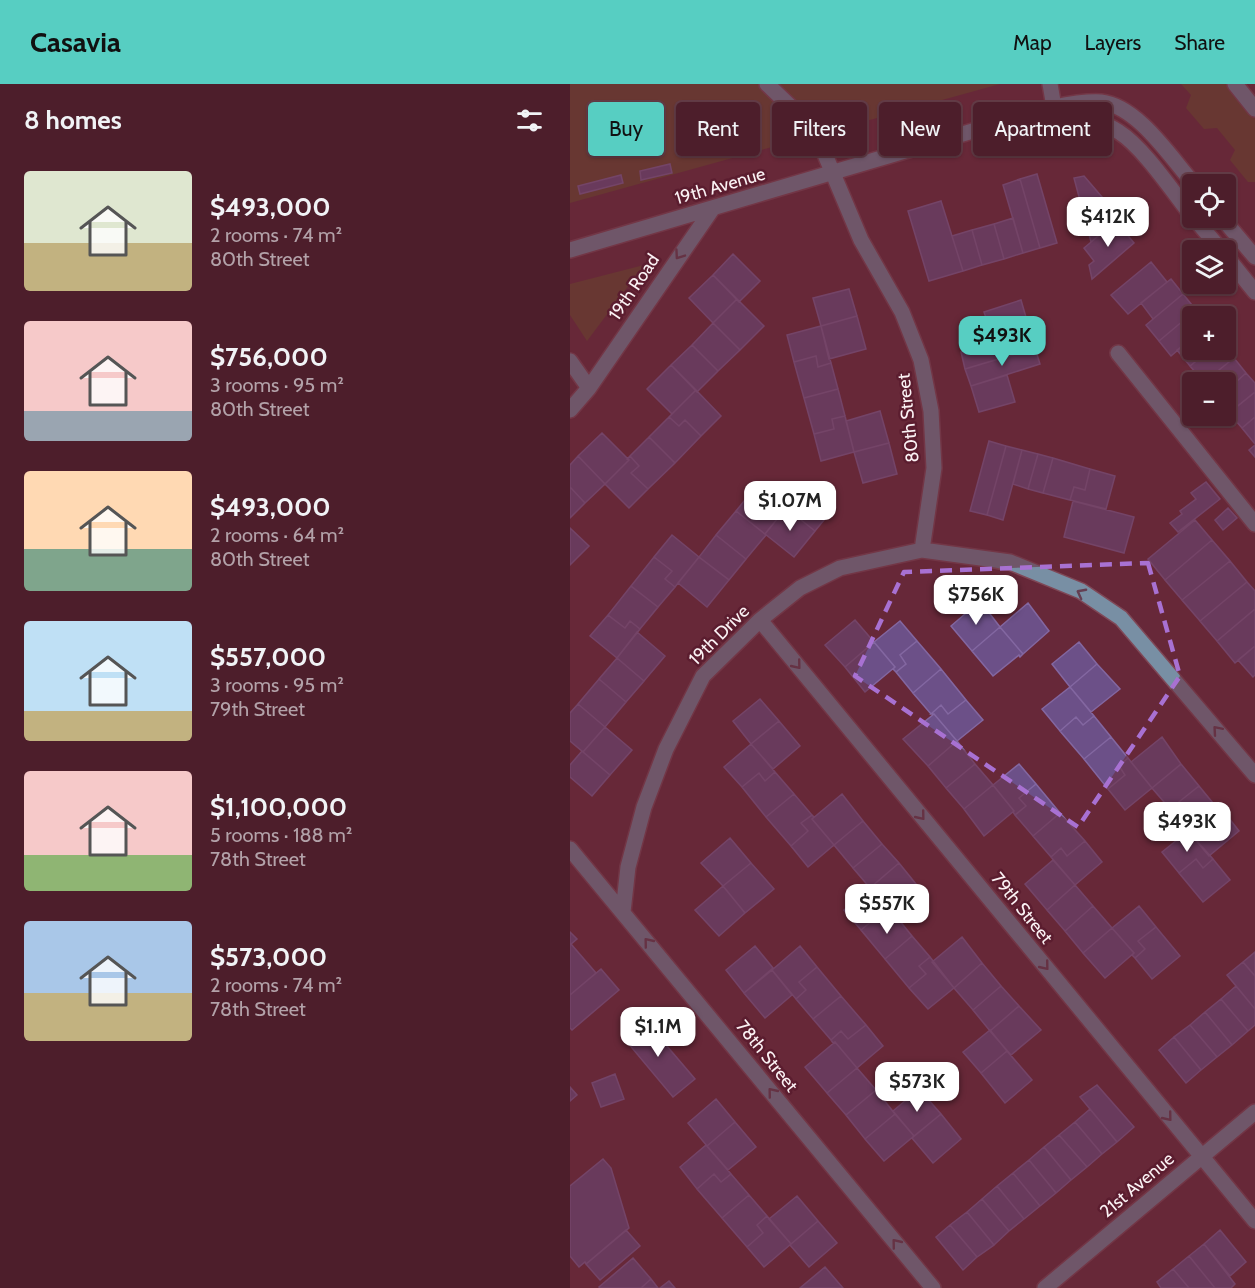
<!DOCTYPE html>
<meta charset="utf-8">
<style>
body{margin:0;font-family:Cabin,sans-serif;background:#572b37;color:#f1f3f6;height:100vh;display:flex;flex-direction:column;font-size:22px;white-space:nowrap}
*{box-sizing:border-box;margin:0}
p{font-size:20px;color:#b3a2a9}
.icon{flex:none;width:33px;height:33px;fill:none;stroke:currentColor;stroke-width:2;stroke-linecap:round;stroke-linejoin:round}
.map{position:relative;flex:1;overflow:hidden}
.side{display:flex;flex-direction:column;background:#4d1e2b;width:570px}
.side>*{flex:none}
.hud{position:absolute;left:18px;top:18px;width:570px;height:54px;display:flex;gap:12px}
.buttons{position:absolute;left:612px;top:90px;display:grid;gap:12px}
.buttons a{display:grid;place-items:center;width:54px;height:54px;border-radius:6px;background:#4d1e2b;box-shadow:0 2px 4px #0004,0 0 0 2px #643c47;font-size:30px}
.price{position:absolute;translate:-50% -51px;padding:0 14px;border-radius:12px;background:#fff;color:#222;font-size:20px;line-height:39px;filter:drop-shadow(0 2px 3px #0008)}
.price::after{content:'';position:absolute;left:50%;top:36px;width:18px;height:14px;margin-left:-9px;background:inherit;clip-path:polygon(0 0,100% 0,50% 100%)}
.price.selected{background:#57cec2;color:#111}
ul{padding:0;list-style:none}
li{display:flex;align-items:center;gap:18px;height:150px;padding:0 24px}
li span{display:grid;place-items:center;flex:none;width:168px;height:120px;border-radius:6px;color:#555}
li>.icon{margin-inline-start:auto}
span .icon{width:72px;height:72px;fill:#fffc;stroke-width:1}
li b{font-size:26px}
h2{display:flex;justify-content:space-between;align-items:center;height:72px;padding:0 24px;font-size:26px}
.tag{padding:0 21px;border-radius:6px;background:#4d1e2b;box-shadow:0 2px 4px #0004,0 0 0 2px #643c47;font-size:21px;line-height:54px}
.tag.selected{background:#57cec2;color:#111}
header{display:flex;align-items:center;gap:36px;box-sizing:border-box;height:84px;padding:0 30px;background:#57cec2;color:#111}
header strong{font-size:28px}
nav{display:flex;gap:33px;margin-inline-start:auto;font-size:21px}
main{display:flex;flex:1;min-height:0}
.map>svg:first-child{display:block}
.green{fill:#684a2a}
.building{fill:#6c5088;stroke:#8367a1;stroke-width:1.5}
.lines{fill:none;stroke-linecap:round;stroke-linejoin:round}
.minor-casing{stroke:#7f4857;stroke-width:18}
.minor{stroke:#788fa4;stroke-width:15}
.oneway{stroke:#643f52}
.marked{fill:none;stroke:#a871d2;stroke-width:4.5;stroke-dasharray:12 8;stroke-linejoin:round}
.labels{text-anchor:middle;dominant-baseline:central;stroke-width:5;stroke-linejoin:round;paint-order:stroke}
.street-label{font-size:18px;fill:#fbf2f4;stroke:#5b1d2f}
</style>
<header>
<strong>Casavia</strong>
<nav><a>Map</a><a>Layers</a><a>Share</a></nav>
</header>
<main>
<section class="side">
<h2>8 homes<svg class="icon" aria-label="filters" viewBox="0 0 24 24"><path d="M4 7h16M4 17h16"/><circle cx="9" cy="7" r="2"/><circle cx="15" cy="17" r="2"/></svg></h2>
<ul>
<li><span style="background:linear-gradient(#dfe7d0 60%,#c2b280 0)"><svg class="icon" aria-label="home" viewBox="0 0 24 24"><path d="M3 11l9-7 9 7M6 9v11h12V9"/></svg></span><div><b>$493,000</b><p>2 rooms · 74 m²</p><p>80th Street</p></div></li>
<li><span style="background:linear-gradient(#f6c9c9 75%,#9aa5b1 0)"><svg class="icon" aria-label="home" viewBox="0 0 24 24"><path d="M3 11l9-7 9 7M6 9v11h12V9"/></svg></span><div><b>$756,000</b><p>3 rooms · 95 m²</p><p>80th Street</p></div></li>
<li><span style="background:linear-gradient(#ffd9b3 65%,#7fa58c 0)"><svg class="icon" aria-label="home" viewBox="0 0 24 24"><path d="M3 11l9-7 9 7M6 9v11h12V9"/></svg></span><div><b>$493,000</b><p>2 rooms · 64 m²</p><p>80th Street</p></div></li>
<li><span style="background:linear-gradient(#bfe0f5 75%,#c2b280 0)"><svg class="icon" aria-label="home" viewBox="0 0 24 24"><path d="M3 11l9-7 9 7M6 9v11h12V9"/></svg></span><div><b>$557,000</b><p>3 rooms · 95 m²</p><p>79th Street</p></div></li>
<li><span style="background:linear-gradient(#f6c9c9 70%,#8fb573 0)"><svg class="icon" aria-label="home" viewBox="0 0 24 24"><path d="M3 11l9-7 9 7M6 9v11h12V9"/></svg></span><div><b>$1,100,000</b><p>5 rooms · 188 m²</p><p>78th Street</p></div></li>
<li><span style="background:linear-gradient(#a9c7e8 60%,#c2b280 0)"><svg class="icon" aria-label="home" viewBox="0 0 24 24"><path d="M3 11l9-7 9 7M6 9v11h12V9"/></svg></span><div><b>$573,000</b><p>2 rooms · 74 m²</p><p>78th Street</p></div></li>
</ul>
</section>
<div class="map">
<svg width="685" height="1204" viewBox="0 0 685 1204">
<rect width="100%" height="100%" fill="#672839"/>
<path class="green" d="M0 0H430L0 119Z
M611 0H665L685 25V98H678L660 76 665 66 647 44 634 45 616 24 621 11Z
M74 181 17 257 0 231V200Z"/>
<path class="building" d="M100 80 102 89 71 96 70 87Z
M467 90 487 159 470 164 450 95Z
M51 91 53 99 10 110 8 102Z
M514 92 550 134 521 158 504 94Z
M450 95 470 164 453 169 433 101Z
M371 117 393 187 359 197 338 127Z
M443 134 453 169 434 175 424 140Z
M546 137 564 159 522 195 519 181 524 177 514 164Z
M424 140 434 175 412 181 402 146Z
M402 146 412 181 393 187 382 152Z
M163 170 190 197 169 218 143 191Z
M581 178 597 198 558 230 541 211Z
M143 191 167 215 143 239 119 214Z
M601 195 613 210 583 235 571 219Z
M279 205 287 232 251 242 243 214Z
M613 210 626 226 589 257 576 241Z
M167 215 194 242 170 266 143 239Z
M451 216 460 247 424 258 414 228Z
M626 226 631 232H622V254L601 272 589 257Z
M287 232 296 265 259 275 251 242Z
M143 239 170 266 148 287 122 261Z
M251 242 261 279 248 283 246 272 224 278 217 251Z
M460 247 465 264 395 285 391 268Z
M622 254V266H640L620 282 607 266Z
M122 261 148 287 127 308 101 281Z
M465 264 470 280 401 302 395 285Z
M656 264 664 274 634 298 620 282 640 266H656Z
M246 272 248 283 261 279 268 305 234 314 224 278Z
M664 274 676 289 656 307V298H634Z
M101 281 126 306 102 330 77 305Z
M676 289 685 299V308L659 329 656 324V307Z
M437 291 445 318 409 328 401 302Z
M268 305 275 332 262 335 264 345 244 350 234 314Z
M126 306 151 332 131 352 115 336 109 342 99 333Z
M685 308V333L672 344 659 329Z
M310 327 319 359 284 368 276 337Z
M275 332 284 368 251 377 244 350 264 345 262 335Z
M99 333 109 342 115 336 131 352 105 379 79 353Z
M685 333V360L672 344Z
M32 349 59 376 35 400 8 372Z
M79 353 105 379 78 405 61 389 69 382 60 372Z
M419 357 436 362 417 431 400 427Z
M319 359 327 390 293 399 284 368Z
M685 361V373L679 366Z
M436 362 452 366 433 436 417 431Z
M452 366 468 370 458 405 443 400Z
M468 370 483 374 473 409 458 405Z
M8 372 35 400 15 419 0 403V381Z
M60 372 69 382 61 389 78 405 59 424 35 400 59 376 57 375Z
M483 374 520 385 515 406 504 403 500 416 473 409Z
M520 385 545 392 536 425 500 416 504 403 515 406Z
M636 398 650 415 608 448 600 439 612 430 610 427 626 415 621 409Z
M187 401 216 424 195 450 166 427Z
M234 402 263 425 245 447 216 424Z
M0 403 15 419 0 434Z
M503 417 564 433 554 469 494 453Z
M216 424 245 447 224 473 195 450Z
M658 424 667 434 653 446 645 436Z
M166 427 196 451 176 475 146 451Z
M625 436 642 456 595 496 578 475Z
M0 444 19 462 0 481Z
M102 451 129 473 105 503 95 495 102 487 84 473Z
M146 451 176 475 159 496 129 473Z
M642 456 660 477 612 516 595 496Z
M84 473 102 487 95 495 105 503 88 523 61 502Z
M129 473 159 496 137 523 108 499Z
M660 477 677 498 630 537 612 516Z
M677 498 685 507V525L647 557 630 537Z
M61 502 88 523 70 545 60 537 55 544 38 531Z
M410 517 430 543 402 567 381 542Z
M458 519 479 547 453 570 430 543Z
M685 525V562L665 579 647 557Z
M38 531 55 544 60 537 70 545 47 574 20 552Z
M285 536 304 558 275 583 255 561Z
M330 537 347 557 330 571 336 580 326 588 323 585 325 583 304 558Z
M430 543 453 570 450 573 449 571 423 592 402 567Z
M67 548 95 572 74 597 47 574Z
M347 557 371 585 343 609 326 588 336 580 330 571Z
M304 558 325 583 295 608 275 583Z
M509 558 527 580 500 603 482 580Z
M685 562V591L683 593 668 576Z
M47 574 74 597 56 618 29 595Z
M527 580 550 605 521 628 500 603Z
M371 585 396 616 378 630 371 621 361 630 343 609Z
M29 595 56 618 35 643 8 620Z
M500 603 524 632 513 641 506 633 490 647 472 625Z
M190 615 209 637 181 660 163 637Z
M396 616 413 636 387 657 364 630H361L371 621 378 630Z
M8 620 35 643 13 668 0 657V629Z
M364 630 387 657 358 682 333 655Z
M524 632 541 653 514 675 490 647 506 633 513 641Z
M209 637 230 662 203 685 181 660Z
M35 643 62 666 40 691 13 668Z
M541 653 558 674 549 682 555 691 538 705 514 675Z
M592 653 611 680 582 704 561 678Z
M387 657 405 680 376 704 358 682Z
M181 660 205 688 195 697 189 689 172 703 154 683Z
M12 667 40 691 22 712 0 693V681Z
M558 674 582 704 555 726 538 705 555 691 549 682Z
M405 680 423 701 394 725 376 704Z
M449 680 466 700 449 714 456 722 445 731 443 728 444 727 423 701Z
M611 680 629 702 600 725 582 704Z
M205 688 224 710 196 733 172 703 189 689 195 697Z
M466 700 490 729 463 752 445 731 456 722 449 714Z
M423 701 444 727 414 752 394 725Z
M629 702 647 724 618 747 600 725Z
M224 710 242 731 231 739 238 747 221 762 196 733Z
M272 710 293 737 264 761 242 735Z
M647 724 656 735 658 733 669 747 639 772 618 747Z
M490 729 515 757 497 772 491 764 481 773 463 752Z
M242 731 244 733 242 735 264 761 238 783 221 762 238 747 231 739Z
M293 737 312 760 283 784 264 761Z
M618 747 643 775 633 784 626 775 609 789 592 768Z
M160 754 181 779 153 802 131 779Z
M515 757 532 778 505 801 481 773 491 764 497 772Z
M312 760 329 779 300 804 283 784Z
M626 775 633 784 643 775 660 796 633 818 609 789Z
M483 776 505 801 477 826 455 800Z
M181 779 204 805 175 829 153 802Z
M329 779 350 805 323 828 301 803Z
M505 801 523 822 495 847 477 826Z
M153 802 175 829 149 852 125 826Z
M301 803 325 831 315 840 308 832 291 846 274 826Z
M523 822 542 844 513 869 495 847Z
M569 822 586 843 568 857 575 865 565 874 562 871 564 869 542 844Z
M325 831 342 852 315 875 291 846 308 832 315 840Z
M586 843 610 872 582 895 565 874 575 865 568 857Z
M542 844 564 869 535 894 513 869Z
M0 848 7 855 0 861Z
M342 852 360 873 349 882 356 890 339 904 315 875Z
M392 853 412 879 384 904 362 878Z
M1 860 26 889 0 911V861Z
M185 862 203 884 174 909 156 886Z
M230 862 247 883 229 898 236 906 226 915 202 886Z
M685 868V892L673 878Z
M360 873 384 904 358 925 339 904 356 890 349 882Z
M673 878 685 892V925L657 891Z
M412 879 431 902 403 926 384 904Z
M247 883 271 912 243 935 226 915 236 906 229 898Z
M31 885 49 906 2 946 0 944V911Z
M202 886 222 911 195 934 174 909Z
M431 902 449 922 420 947 403 926Z
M666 902 685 925V941L678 947 651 915Z
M271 912 296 941 278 955 271 947 261 956 243 935Z
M651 915 678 947 662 961 635 928Z
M449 922 471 946 441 971 420 947Z
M635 928 662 961 647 973 620 941Z
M67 934 75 944 79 941 125 995 103 1013 57 958 61 955 53 946Z
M296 941 313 962 287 984 265 958 263 959 261 956 271 947 278 955Z
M620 941 647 973 631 986 604 953Z
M420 946 437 967 411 989 393 968Z
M604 953 631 986 616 999 589 966Z
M265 958 287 984 257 1009 235 983Z
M437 967 462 996 435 1019 411 989Z
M287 984 306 1006 276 1031 257 1009Z
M45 990 54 1015 31 1023 22 999Z
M527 1001 564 1043 547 1058 510 1013Z
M0 1003 7 1011 0 1017Z
M349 1005 371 1030 344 1052 323 1027Z
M306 1006 325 1030 295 1055 276 1031Z
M146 1015 165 1038 137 1062 118 1039Z
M520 1025 547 1058 532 1070 505 1038Z
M325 1030 344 1052 314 1077 295 1055Z
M371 1030 391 1055 363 1079 342 1054Z
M165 1038 186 1063 158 1086 137 1062Z
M505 1038 532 1070 517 1083 489 1051Z
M489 1051 517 1083 501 1096 474 1063Z
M136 1061 161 1090 151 1098 144 1090 127 1105 110 1083Z
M474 1063 501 1096 486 1109 459 1076Z
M33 1075 41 1084 59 1144 16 1180 15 1178 9 1183 0 1172V1102Z
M459 1076 486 1109 470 1122 443 1089Z
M443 1089 470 1122 454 1135 427 1102Z
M144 1090 151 1098 161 1090 179 1111 152 1134 127 1105Z
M427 1102 454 1135 439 1147 412 1115Z
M179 1111 197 1132 187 1141 193 1149 177 1163 152 1134Z
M227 1112 248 1137 221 1160 199 1135Z
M412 1115 439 1147 424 1161 397 1128Z
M397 1128 424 1161 407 1173 380 1141Z
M197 1132 221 1160 194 1183 177 1163 193 1149 187 1141Z
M248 1137 267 1159 239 1183 220 1161Z
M380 1141 407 1173 393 1186 366 1153Z
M56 1146 70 1162 30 1196 16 1180Z
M650 1146 676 1178 660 1192 634 1160Z
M634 1160 665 1200 661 1204H645L619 1172Z
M619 1172 645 1204H619L603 1185Z
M63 1174 81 1195 71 1204H30L29 1203Z
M255 1183 273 1204H230Z
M603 1185 619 1204H591L587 1198Z
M81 1195 88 1204H71Z
M99 1197 105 1204H90Z"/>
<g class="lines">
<g class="minor-casing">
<path id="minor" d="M197 0 224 26 251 61 291 156 332 228 351 276 361 327 364 384 352 466
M480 0 484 23
M665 0 685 25
M488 24C509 30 531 36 549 48 573 63 603 108 622 132
M624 134 651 166
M652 134 685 173
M0 166 484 23C499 20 515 17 531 18 568 22 601 74 624 100
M656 172 685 208
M548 269 685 440
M0 277 19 304
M0 326 19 304 143 124
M190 536 685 1137
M0 765 363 1204
M53 828 58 783 74 723 96 665 133 592 190 536 230 504 270 484 352 466 440 478 511 507 551 534 685 691
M475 1204 685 1028"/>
</g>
<use href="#minor" class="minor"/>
</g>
<defs><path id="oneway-chevron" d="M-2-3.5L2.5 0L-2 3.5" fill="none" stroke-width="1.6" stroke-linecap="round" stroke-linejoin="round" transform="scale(1.5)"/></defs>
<g class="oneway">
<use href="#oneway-chevron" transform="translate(109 171) rotate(125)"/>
<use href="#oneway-chevron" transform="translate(511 509) rotate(-152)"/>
<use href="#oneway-chevron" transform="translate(227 581) rotate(51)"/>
<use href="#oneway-chevron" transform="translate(647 646) rotate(-131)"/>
<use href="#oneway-chevron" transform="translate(351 732) rotate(51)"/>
<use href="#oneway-chevron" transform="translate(78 858) rotate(-129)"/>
<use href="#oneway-chevron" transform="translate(475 882) rotate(51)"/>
<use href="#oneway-chevron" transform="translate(202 1008) rotate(-129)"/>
<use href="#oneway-chevron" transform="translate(598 1033) rotate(51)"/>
<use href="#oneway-chevron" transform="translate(326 1159) rotate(-129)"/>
</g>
<path d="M0 0H685V1204H0ZM578 479 610 592 508 743 285 592 334 488Z" fill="#672839" fill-opacity=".55" fill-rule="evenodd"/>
<path class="marked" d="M578 479 610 592 508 743 285 592 334 488Z"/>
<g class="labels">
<g class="street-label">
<text transform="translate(150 102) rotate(-16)">19th Avenue</text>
<text transform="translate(64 203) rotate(-56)">19th Road</text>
<text transform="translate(338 334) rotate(-96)">80th Street</text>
<text transform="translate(149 551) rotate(-45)">19th Drive</text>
<text transform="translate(452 824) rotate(51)">79th Street</text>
<text transform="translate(197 972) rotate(51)">78th Street</text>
<text transform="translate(567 1101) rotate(-40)">21st Avenue</text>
</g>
</g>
</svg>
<div class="buttons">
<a><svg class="icon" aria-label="locate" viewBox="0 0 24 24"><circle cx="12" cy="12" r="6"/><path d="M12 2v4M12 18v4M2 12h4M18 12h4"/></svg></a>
<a><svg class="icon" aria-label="layers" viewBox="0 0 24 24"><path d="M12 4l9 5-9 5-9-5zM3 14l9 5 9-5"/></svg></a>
<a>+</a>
<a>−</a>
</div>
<b class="price" style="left:538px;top:164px">$412K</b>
<b class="price selected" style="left:432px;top:283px">$493K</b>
<b class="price" style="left:220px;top:448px">$1.07M</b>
<b class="price" style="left:406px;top:542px">$756K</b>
<b class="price" style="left:617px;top:769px">$493K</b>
<b class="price" style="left:317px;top:851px">$557K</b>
<b class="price" style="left:88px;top:974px">$1.1M</b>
<b class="price" style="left:347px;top:1029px">$573K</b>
<div class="hud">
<a class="tag selected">Buy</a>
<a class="tag">Rent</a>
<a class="tag">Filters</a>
<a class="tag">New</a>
<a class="tag">Apartment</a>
</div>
</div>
</main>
